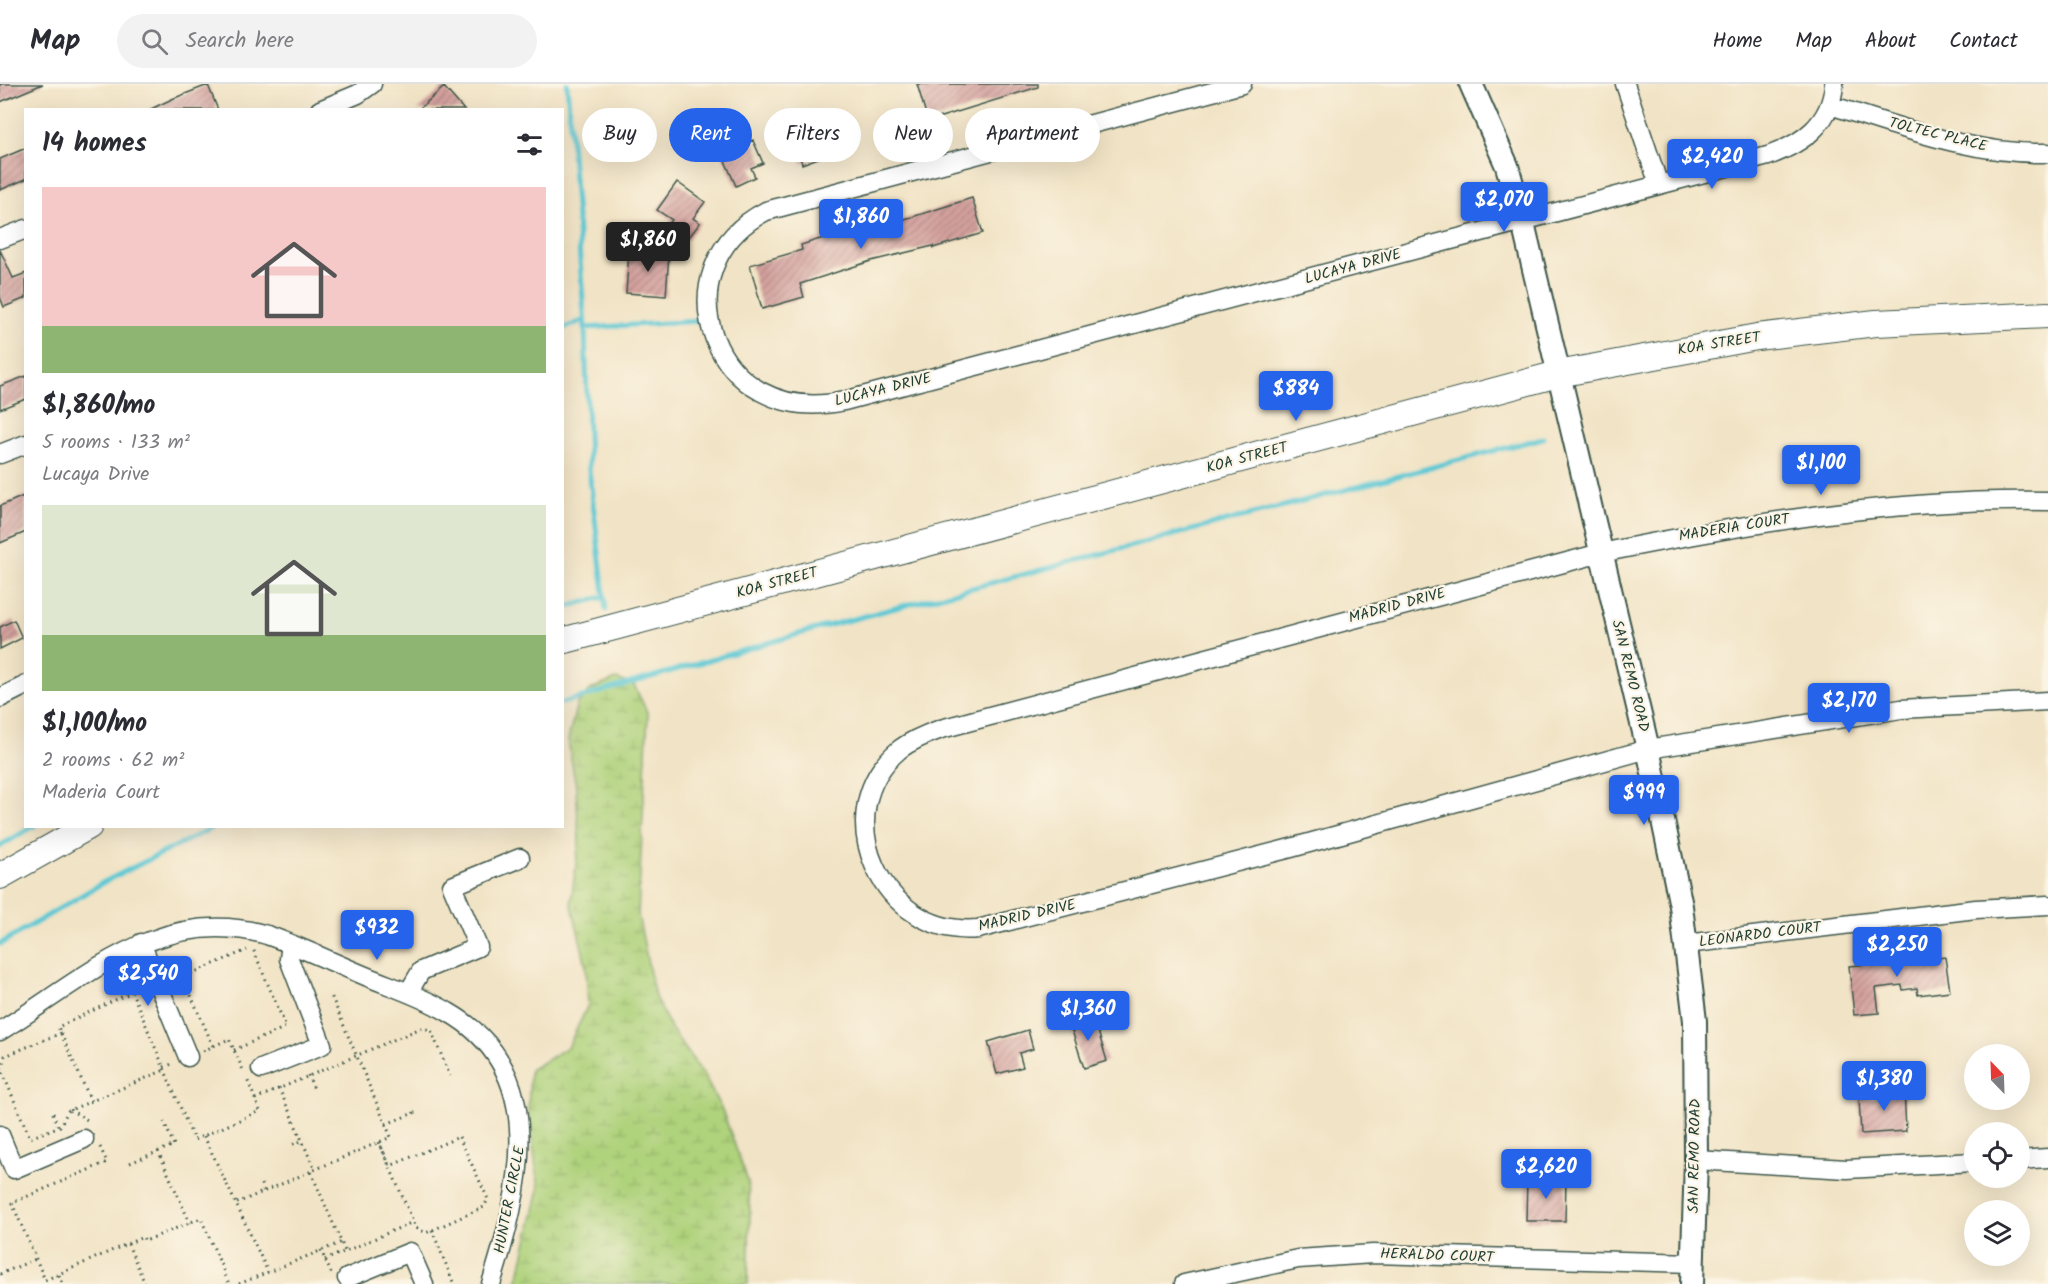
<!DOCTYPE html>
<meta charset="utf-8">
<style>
body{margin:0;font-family:Kalam,sans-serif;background:#f2f2f3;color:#2b2b33;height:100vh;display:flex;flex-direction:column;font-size:22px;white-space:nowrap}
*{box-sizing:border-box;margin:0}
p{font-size:20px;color:#7c7c81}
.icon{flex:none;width:33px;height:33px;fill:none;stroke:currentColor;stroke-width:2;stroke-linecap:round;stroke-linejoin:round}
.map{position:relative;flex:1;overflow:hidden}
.panel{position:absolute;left:24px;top:24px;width:540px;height:720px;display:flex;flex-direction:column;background:#fff;border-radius:0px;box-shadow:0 6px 24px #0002}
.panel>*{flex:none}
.banner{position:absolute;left:582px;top:24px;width:570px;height:54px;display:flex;gap:12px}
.needle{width:39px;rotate:337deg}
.tools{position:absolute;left:1964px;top:960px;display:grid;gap:12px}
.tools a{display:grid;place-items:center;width:66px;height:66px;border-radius:50%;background:#fff;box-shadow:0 6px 24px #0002;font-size:30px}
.price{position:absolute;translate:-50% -51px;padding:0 14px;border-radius:6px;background:#2563eb;color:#fff;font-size:20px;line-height:39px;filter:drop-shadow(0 2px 3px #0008)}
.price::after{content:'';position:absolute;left:50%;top:36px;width:18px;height:14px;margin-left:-9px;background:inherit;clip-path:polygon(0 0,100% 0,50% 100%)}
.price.selected{background:#222;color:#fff}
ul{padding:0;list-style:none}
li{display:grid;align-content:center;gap:12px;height:318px;padding:0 18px}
li span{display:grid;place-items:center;height:186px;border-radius:0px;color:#555}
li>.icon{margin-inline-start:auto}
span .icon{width:108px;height:108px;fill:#fffc;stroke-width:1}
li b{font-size:26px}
h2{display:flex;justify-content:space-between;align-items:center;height:72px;padding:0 18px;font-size:26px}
.tag{padding:0 21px;border-radius:27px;background:#fff;box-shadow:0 6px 24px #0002;font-size:21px;line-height:54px}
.tag.selected{background:#2563eb;color:#fff}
header{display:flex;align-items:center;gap:36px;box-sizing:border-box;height:84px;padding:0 30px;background:#fff;border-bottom:2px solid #e1e1e2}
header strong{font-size:28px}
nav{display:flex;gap:33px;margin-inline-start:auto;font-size:21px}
.search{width:420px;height:54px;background:#f2f2f3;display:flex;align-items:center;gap:15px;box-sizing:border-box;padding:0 21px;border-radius:33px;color:#7c7c81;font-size:22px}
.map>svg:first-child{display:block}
.wetland{fill:url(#wetland-marsh);stroke:#678858;stroke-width:1.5}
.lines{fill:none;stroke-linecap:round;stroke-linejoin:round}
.stream{stroke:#5cc8d4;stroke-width:5}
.building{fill:url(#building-hatch)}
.minor-casing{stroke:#3e564a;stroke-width:21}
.tertiary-casing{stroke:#3e564a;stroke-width:26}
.secondary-casing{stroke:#3e564a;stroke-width:28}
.path{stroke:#3e564a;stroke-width:3;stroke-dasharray:1.5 4.5;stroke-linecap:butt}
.minor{stroke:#fff;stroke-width:18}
.tertiary{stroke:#fff;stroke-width:22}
.secondary{stroke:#fff;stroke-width:26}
.labels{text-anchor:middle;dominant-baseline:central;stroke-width:4.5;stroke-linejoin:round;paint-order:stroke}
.street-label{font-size:15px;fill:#1f3d34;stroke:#fcf5e5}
</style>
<header>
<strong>Map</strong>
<div class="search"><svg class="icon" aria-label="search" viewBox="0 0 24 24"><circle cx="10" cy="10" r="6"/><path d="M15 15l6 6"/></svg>Search here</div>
<nav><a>Home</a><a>Map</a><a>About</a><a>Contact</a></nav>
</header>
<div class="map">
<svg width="2048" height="1200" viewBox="0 0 2048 1200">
<defs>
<pattern id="wetland-marsh" width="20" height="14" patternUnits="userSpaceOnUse" patternTransform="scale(1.5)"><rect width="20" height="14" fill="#afd27b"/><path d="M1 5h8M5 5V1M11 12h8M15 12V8" fill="none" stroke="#96b56b"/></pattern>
<pattern id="building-hatch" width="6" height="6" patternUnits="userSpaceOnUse" patternTransform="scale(1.5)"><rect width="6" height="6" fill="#d4a09d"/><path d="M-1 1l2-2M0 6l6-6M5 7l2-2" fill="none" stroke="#ab8481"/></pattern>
</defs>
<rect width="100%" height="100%" fill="#fcf5e5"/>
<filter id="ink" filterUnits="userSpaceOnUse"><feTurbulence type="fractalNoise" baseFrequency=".0167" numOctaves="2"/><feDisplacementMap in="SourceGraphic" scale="12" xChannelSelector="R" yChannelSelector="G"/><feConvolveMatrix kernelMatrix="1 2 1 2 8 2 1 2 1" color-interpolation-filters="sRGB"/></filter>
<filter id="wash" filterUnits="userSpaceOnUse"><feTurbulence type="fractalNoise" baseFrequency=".008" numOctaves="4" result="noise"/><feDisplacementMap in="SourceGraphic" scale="24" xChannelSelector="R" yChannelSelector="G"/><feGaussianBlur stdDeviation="1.35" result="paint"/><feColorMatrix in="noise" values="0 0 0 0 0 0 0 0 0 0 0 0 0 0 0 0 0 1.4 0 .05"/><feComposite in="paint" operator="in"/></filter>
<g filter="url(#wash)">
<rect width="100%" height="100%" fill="#f1e3c5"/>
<path class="wetland" d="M616 595 634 601 648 630 638 831 655 913 672 946 703 990 723 1028 748 1098 750 1128 748 1200H517L539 1105 528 1028 530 986 568 963 588 921 586 881 571 818 579 758 576 705 568 656 577 619 590 606Z"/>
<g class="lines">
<path class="stream" d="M567 0 585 244 589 386 606 526
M585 244 698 237
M562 245 584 236
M562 524 603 513
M562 619 823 543 1543 354
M0 762 34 742
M0 860 104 798 216 742"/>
</g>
<g id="blocks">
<path class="building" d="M0 0H43L0 18Z
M917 0H1038V3L928 37Z
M208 1 218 26H149L172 15Z
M444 3 464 26H418Z
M828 34 837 60 819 66 821 73 802 80 796 60 800 58 796 45Z
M753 56 763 79 751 84 755 93 736 102 722 70Z
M26 64V95L0 106V75Z
M677 98 705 118 693 134 700 139 687 156 667 142 672 136 657 126Z
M972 114 983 149 933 164V162L871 177 800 200 804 213 762 225 750 181 802 166 801 161 849 146 850 149 912 133Z
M0 166 13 194 26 189V214L4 223 0 213Z
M629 167 669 170 666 212 626 209Z
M26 292V315L0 325V302Z
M26 411V448L0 459V422Z
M14 536 22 554 0 565V543Z
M1922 862 1924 876 1945 873 1950 907 1918 911 1917 904 1903 906 1902 901 1876 904 1879 929 1854 931 1849 882 1899 877 1897 866Z
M1089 931 1094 945 1097 944 1107 977 1084 984 1069 937Z
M1028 946 1033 965 1019 969 1023 983 997 990 988 958Z
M1904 1004 1906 1047 1861 1050 1859 1015 1876 1014 1875 1006Z
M1527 1095 1566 1096 1565 1137H1526Z"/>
</g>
</g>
<g filter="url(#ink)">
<use href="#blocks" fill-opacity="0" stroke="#3e564a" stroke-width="1.5"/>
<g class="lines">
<g class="minor-casing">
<path id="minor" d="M1242 0 766 127C656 184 713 346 844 317L1768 72C1803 59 1831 40 1834 0
M1625 0 1659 101
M1830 21C1900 43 1973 71 2048 69
M320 26 358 10 372 0
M0 155 26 145
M0 370 26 360
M2048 417C1896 414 1749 439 1601 469L941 645C927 650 912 656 900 665 824 728 882 854 978 845L1291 764 1648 665 1901 625 2048 617
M0 614 26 601
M141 859 188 973
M1686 860 1976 825 2048 821
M408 909 421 887 478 863 452 802 520 774
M0 947C85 895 160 820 267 851 301 863 334 879 368 893 395 904 423 913 448 928 552 987 520 1107 491 1200
M261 985 322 961 289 875 291 860
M0 1051 14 1085 84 1055
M1696 1076 1847 1085 1974 1078
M2019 1076 2048 1074
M347 1194 410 1168 424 1200
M1184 1200 1298 1175 1373 1170 1693 1179"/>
</g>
<g class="tertiary-casing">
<path id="tertiary" d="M1471 0 1507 82 1523 139 1648 665 1681 822 1695 937 1696 1076 1692 1200"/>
</g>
<g class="secondary-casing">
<path id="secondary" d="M562 557 1558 290 1757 253 1876 239 2048 231
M0 792 89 742"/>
</g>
<path class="path" d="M61 949 5 972 1 985 30 1054 60 1042 68 1027 165 986
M213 962 183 893 247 866
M234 966 286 943 253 865
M203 967 229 955 243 986
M164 983 172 980
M308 991 315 1007
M279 1004 315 1086
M255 1015 421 944 431 946 450 992
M91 1017 58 943 132 908 194 1056 260 1027 247 995
M70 1026 89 1037
M53 1029 58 1043
M386 1040 414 1029 412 1024
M204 1052 268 1188
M459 1053 488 1115 484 1123 426 1149 416 1144 379 1058 390 1082Z
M293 1060 302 1057
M100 1063 107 1078 12 1119 45 1196 143 1153 145 1157 201 1134 229 1200
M158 1067 190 1139
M130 1079 174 1061 164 1038
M311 1088 345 1167
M261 1100 264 1108
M237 1119 391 1053 330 909
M432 1146 454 1200
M128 1160 145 1200
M321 1166 331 1189
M325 1176 413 1138
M0 1190 36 1175
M59 1191 63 1200
M239 1200 342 1158"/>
<use href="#minor" class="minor"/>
<use href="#tertiary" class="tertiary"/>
<use href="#secondary" class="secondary"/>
</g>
</g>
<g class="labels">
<g class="street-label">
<text transform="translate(1938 51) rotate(14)">TOLTEC PLACE</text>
<text transform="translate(1353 183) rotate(-15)">LUCAYA DRIVE</text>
<text transform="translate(1719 260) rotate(-9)">KOA STREET</text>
<text transform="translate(883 306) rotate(-14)">LUCAYA DRIVE</text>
<text transform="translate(1247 374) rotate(-15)">KOA STREET</text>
<text transform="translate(1734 444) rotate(-9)">MADERIA COURT</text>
<text transform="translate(777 499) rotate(-15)">KOA STREET</text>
<text transform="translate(1397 522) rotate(-15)">MADRID DRIVE</text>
<text transform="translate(1630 592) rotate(76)">SAN REMO ROAD</text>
<text transform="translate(1027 832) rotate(-13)">MADRID DRIVE</text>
<text transform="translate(1760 851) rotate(-7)">LEONARDO COURT</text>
<text transform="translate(1695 1072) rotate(-89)">SAN REMO ROAD</text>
<text transform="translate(510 1116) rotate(-79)">HUNTER CIRCLE</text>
<text transform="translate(1437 1172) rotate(2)">HERALDO COURT</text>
</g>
</g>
</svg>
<div class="tools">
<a><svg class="needle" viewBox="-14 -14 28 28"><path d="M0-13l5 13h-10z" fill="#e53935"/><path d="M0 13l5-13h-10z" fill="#7c7c81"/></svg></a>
<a><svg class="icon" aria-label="locate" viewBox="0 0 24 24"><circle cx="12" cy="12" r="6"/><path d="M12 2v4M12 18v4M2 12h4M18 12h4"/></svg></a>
<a><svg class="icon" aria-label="layers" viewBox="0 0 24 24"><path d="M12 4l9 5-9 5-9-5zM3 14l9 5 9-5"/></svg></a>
</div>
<b class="price" style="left:1712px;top:106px">$2,420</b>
<b class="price" style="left:1504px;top:149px">$2,070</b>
<b class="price" style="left:861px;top:166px">$1,860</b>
<b class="price selected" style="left:648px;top:189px">$1,860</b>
<b class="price" style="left:1296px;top:338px">$884</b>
<b class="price" style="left:1821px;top:412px">$1,100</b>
<b class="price" style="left:1849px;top:650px">$2,170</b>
<b class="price" style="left:1644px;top:742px">$999</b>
<b class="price" style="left:377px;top:877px">$932</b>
<b class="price" style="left:1897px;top:894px">$2,250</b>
<b class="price" style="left:148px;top:923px">$2,540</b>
<b class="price" style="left:1088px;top:958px">$1,360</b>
<b class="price" style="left:1884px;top:1028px">$1,380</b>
<b class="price" style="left:1546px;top:1116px">$2,620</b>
<div class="banner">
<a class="tag">Buy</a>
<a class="tag selected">Rent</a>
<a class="tag">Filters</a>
<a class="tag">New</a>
<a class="tag">Apartment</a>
</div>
<section class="panel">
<h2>14 homes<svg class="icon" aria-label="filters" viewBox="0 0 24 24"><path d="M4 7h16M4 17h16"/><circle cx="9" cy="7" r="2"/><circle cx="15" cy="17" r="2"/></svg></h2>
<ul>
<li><span style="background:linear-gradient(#f6c9c9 75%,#8fb573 0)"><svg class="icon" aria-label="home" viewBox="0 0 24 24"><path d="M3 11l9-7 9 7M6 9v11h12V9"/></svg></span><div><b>$1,860/mo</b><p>5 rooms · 133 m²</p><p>Lucaya Drive</p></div></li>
<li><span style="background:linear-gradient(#dfe7d0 70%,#8fb573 0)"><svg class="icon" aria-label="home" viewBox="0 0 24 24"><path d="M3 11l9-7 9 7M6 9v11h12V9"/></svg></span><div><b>$1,100/mo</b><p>2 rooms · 62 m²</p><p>Maderia Court</p></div></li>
</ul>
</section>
</div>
